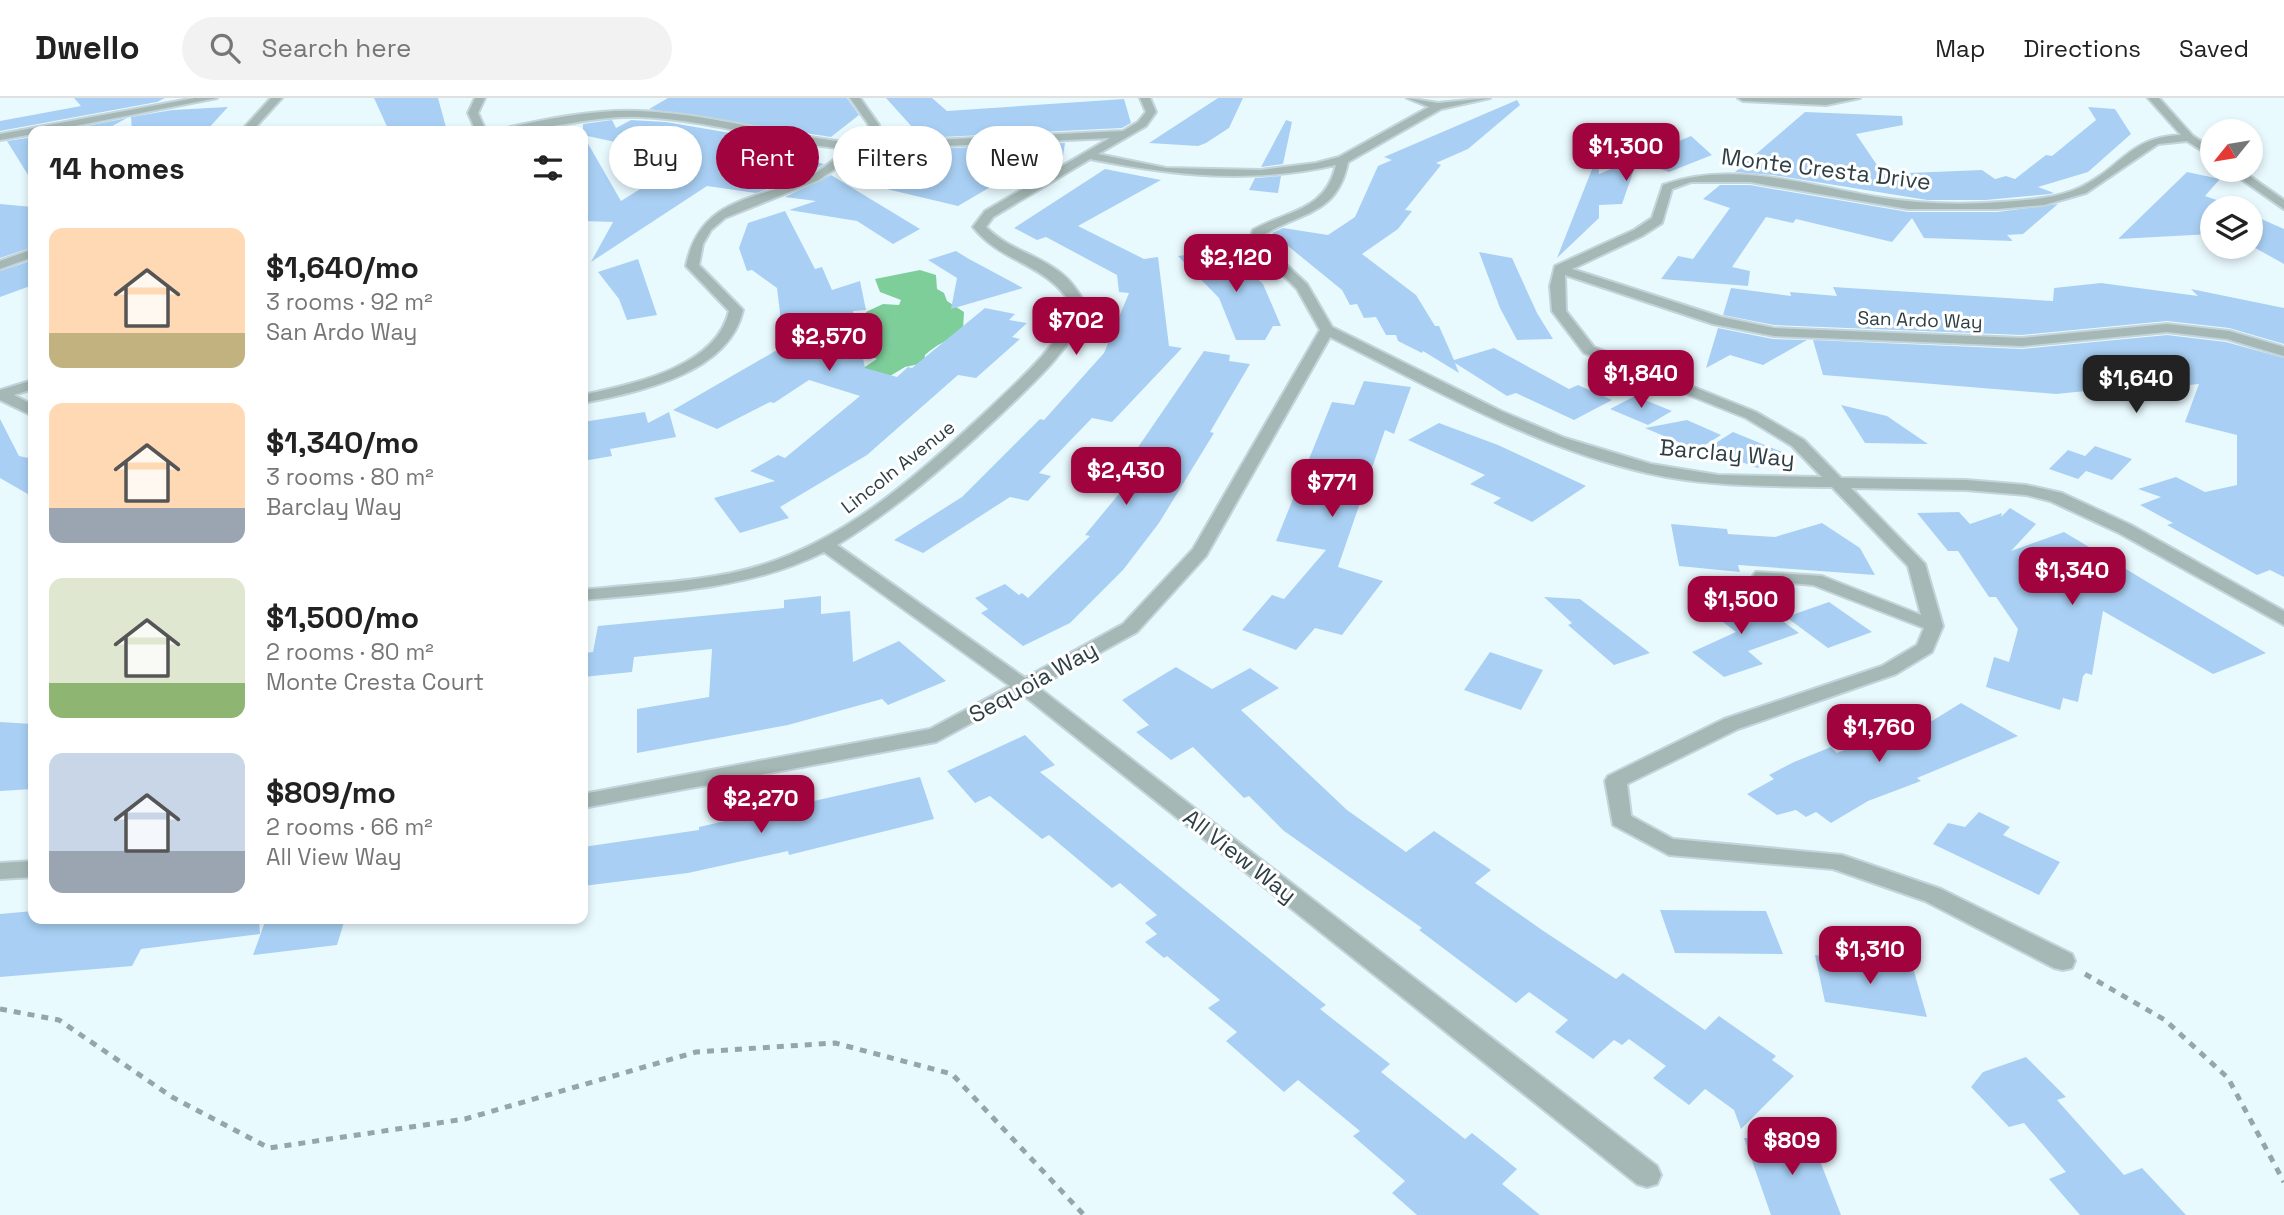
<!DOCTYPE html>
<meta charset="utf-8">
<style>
body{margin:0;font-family:"Space Grotesk",sans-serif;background:#f2f2f2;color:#222;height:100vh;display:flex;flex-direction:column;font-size:26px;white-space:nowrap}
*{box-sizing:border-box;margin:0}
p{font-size:23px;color:#767676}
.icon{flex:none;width:38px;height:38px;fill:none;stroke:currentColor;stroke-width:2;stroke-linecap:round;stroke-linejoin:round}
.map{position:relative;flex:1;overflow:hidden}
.details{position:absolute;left:28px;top:28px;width:560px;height:798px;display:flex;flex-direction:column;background:#fff;border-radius:14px;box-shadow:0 4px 10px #0003}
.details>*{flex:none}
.banner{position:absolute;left:609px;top:28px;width:665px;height:63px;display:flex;gap:14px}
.needle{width:46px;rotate:240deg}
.fabs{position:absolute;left:2200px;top:21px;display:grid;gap:14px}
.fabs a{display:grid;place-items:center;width:63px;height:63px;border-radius:50%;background:#fff;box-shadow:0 4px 10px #0003;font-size:35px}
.price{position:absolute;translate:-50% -60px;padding:0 16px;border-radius:14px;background:#a1033e;color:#fff;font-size:23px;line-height:46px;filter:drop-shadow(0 2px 4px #0008)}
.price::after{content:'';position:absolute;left:50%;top:42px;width:21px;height:16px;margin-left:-10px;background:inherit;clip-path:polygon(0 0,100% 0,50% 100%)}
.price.current{background:#222;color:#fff}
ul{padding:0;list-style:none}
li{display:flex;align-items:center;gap:21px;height:175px;padding:0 21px}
li span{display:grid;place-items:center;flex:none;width:196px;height:140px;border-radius:14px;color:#555}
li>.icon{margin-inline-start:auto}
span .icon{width:84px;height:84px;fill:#fffc;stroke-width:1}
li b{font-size:30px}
h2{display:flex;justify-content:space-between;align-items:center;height:84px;padding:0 21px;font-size:30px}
.tag{padding:0 24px;border-radius:32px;background:#fff;box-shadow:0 4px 10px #0003;font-size:24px;line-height:63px}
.tag.current{background:#a1033e;color:#fff}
header{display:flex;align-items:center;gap:42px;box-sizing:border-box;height:98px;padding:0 35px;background:#fff;border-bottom:2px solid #e0e0e0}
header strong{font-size:33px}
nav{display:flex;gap:38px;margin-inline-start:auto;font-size:24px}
.search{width:490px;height:63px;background:#f2f2f2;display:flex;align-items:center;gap:18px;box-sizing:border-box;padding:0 24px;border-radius:38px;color:#767676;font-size:26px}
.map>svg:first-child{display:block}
.forest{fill:#7ece9a}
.building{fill:#a9d0f4}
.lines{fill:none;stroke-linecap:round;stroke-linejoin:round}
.minor-casing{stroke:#c3d5da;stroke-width:4}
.path{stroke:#94a6ab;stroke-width:5;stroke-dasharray:7 7;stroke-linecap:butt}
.minor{fill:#a5b8b5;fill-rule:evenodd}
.labels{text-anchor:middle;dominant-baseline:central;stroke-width:6;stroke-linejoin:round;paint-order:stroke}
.far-street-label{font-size:19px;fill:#2d3f44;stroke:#fff}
.street-label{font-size:23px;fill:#2d3f44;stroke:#fff}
</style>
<header>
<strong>Dwello</strong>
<div class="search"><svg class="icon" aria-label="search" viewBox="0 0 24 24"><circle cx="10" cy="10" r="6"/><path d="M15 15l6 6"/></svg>Search here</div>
<nav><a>Map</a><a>Directions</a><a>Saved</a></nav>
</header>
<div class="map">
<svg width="2284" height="1117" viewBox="0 0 2284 1117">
<rect width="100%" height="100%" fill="#e9faff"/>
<path class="forest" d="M920 172 936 177 937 191 944 195 947 203 964 214 963 232C951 241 935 247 925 257L924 265 905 269 885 281 840 285 877 261 859 255 852 247 868 224 866 214 883 206 899 207 901 202 880 194 875 181Z"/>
<path class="building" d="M74 0H165L157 4 0 33V23L81 8Z
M374 0H438L447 33H389Z
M668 0H847L859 17 831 39 649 11Z
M886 0H932L947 13 1124 1 1131 25 1122 30 922 40Z
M1218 0H1243L1229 30 1206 45 1198 48 1149 45Z
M1517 2 1520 7 1468 51 1436 65 1441 67 1405 112 1412 113 1398 131 1362 156 1416 197 1435 228H1439L1454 262 1494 250 1569 291 1578 287 1612 302 1574 322 1516 295 1507 298 1455 265 1459 275 1423 253 1422 255 1398 243 1396 237H1386L1376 219 1364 220 1357 206 1350 207 1342 192 1272 135 1283 130 1328 137 1355 119 1378 68 1392 62 1384 59Z
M228 9 206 33H132L131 19 172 12Z
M2088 9 2115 11 2131 36 2088 74 2038 89 2054 95 2050 96 1986 102H1927L1773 77 1735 74 1805 14 1902 18 1903 27 1856 36 1883 76 1982 72 1995 81 2006 78 2015 81 2046 57 2052 58 2096 22Z
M127 20 103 33H61Z
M612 22 616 30 631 22 666 24 818 50 804 61 824 66 807 77 756 95 707 88 591 164 613 124 583 123V37L621 103 689 60 583 37V26Z
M1286 22 1292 24 1283 66 1261 69Z
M1691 38 1712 57 1669 74 1637 63 1622 106 1599 107V120L1557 160 1598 56 1599 76Z
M33 39V85L7 43Z
M1065 45 1062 65 1048 73 1026 68 958 108 853 83 883 58 944 64 932 51Z
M1105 71 1161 82 1078 128 1144 161 1158 159 1169 248 1182 250 1112 324 1092 320 1039 375 1051 378 1028 403 1010 399 923 455 894 442 962 399 1040 321 1044 322 1104 255 1129 195 1119 194 1117 177 1046 139 1037 142 1014 130Z
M2187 74 2220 81 2205 98 2240 110H2212V136L2118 141Z
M831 77 854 91 920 131 893 146 857 123 789 112 816 103 785 99Z
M1281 78 1278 95 1249 92 1255 80Z
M1720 87H1750L1908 114H1997L2058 106 2023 136 2007 137 2013 143 1924 140 1912 120 1892 144 1796 121 1793 125 1766 119 1732 169 1750 173 1748 188 1661 181 1678 158 1693 161 1730 110 1703 101Z
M0 106 33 109V149L0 160Z
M785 113 815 171 822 169 832 192 860 183 866 212 853 213 865 270 897 279 908 269 912 270 985 210 1015 216 1009 222 1027 225 1012 239 1020 241 976 280 958 277 867 357 780 409 789 420 740 435 714 400 775 383 750 373 778 357 785 360 860 298 809 282 774 305 770 304 717 331 673 312 784 248 777 190 752 172 747 173 739 150 748 125Z
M2250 116 2284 131V166L2250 147Z
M1221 152 1228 158H1232L1263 186 1281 228H1273L1265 242H1236L1219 200 1178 158Z
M956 153 969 161 1023 190 951 211 957 180 928 162Z
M1479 154 1512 160 1537 215 1553 241 1517 242 1500 210Z
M638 161 657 217 627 222 619 201 598 174Z
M33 162V187L0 199V173Z
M2101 185 2198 198 2191 191 2284 210V246L2229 230 2167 223 2022 237 1774 227 1723 217 1731 190 1791 198 1790 194 1837 198 1833 189 2053 203 2054 190Z
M1718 230 1773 241 1807 242 1763 267 1730 257 1706 270Z
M2167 237 2226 244 2284 260V479L2270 472 2257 477 2167 427 2173 425 2140 407 2161 399 2138 391 2176 379 2205 394 2237 387V337L2185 324 2199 286 2111 295 2106 291 2056 296 1823 277 1813 242 2022 251Z
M1204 253 1230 257 1229 263 1250 266 1210 334 1214 335 1159 425 1123 472 1070 525 1023 548 981 515 988 511 975 500 1005 486 1019 497 1022 495 1028 500 1090 438 1085 437 1133 379 1119 377Z
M1364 283 1411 289 1394 336 1385 332 1338 469 1383 483 1342 537 1315 530 1296 552 1242 532 1272 497 1284 501 1326 452 1276 443 1332 304 1354 307Z
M1635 298 1672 313 1648 327 1610 311Z
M1841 307 1887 318 1928 346 1865 345Z
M645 314 648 325 669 314 676 339 610 351 612 358 583 363V324Z
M0 321 19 358 33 361V399L0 380Z
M1687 322 1721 337 1697 352 1645 330Z
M1439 325 1498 347 1586 388 1532 424 1493 405 1501 400 1470 386 1485 377 1408 342Z
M1733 334 1782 354 1758 370 1706 351Z
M2095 348 2132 361 2112 382 2086 373 2078 381 2049 371 2068 352 2085 358Z
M2010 410 2036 426 2011 453 2064 434 2266 555 2213 576 2103 513 2092 577 2086 575 2083 578 2078 604 2063 600 2060 612 1986 589 1994 559 2009 564 2018 531 1996 499H1989L1958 453H1948L1917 415 1959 414 1970 426 2002 415 2001 419Z
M1822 425 1860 450 1875 477 1738 467 1740 474 1679 468 1671 426 1727 431 1728 436 1775 439Z
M1744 494 1747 505 1770 522 1777 519 1799 535 1748 553 1763 566 1724 579 1692 554 1736 534 1702 508Z
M821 498V516L850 513 853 564 899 543 946 583 888 607 882 601 788 627 637 655V611L709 599 712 551 634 559 632 574 583 579V555L593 554 598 528 784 510V502Z
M1544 499 1580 501 1650 555 1614 567 1568 527 1572 525Z
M1829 504 1872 534 1828 550 1786 519Z
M1490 554 1543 572 1521 612 1464 592Z
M1176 569 1212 591 1250 570 1279 590 1241 612 1347 712 1406 754 1434 733 1491 772 1475 785 1542 832 1616 881 1623 875 1705 932 1719 918 1776 958 1772 962 1794 978 1741 1031 1734 1012 1705 991 1689 1007 1653 980 1666 968 1629 941 1622 947 1614 942 1593 961 1555 934 1568 922 1529 894 1516 905 1419 832 1422 830 1284 733 1249 698 1244 700 1193 649 1171 662 1136 634 1149 627 1122 602Z
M1961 605 2018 638 1917 680 1921 683 1868 703 1831 725 1816 714 1806 719 1796 712 1777 717 1747 696 1774 681 1769 677 1794 664 1831 649 1837 655 1890 635 1884 630 1921 616 1932 623Z
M0 624 33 626V691L0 693Z
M1025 637 1055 667 1040 674 1326 907 1320 911 1390 966 1381 974 1465 1041 1472 1035 1517 1071 1502 1086 1540 1117H1417L1392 1095 1405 1083 1353 1038 1360 1033 1298 982 1284 994 1226 943 1237 934 1208 910 1220 902 1167 858 1164 860 1145 844 1157 836 1145 825 1157 817 1120 785 1112 790 1049 737 1042 741 990 698 975 705 947 673Z
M920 679 934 721 789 757 788 753 688 775 583 788V749L699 732V729Z
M1979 714 2010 729 2003 737 2060 764 2039 797 1933 746 1948 725 1965 729Z
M1660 812 1766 813 1783 856 1675 855Z
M33 813V821H259L260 836 141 851 132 868 0 879V816Z
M266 821H345L337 847 253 857Z
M1815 857 1913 870 1927 919 1825 904Z
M2026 959 2066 999 2057 1002 2124 1077 2142 1070 2186 1117H2080L2049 1081 2066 1074 2024 1025 2009 1029 1971 989 1983 974Z
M1744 1040H1811L1841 1117H1771Z"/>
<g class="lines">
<g class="minor-casing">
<path id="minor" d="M195 0H217L49 33H33V36L0 42V36Z
M271 0H282L252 33H241Z
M475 0H485L478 15 486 33H476L468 15Z
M850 0H860L879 27 869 45 1123 33 1138 24 1146 14 1140 0H1150L1156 14 1146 28 1098 56 1166 70 1261 72 1316 65 1339 59 1429 9 1407 0 1438 5 1490 0 1441 11 1348 64C1337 117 1303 113 1263 137L1261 143 1307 186 1332 229 1501 313 1565 340 1651 366 1718 377 1822 379 1792 348 1746 320 1584 255 1552 213 1550 188 1555 168 1634 132 1652 120 1663 87C1735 61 1811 89 1883 100 1922 106 1962 107 2001 104 2027 102 2055 101 2079 90 2121 71 2128 39 2181 37L2148 0H2159L2193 38 2212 51V59L2187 43 2158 46 2086 95 2044 107 1997 111H1908L1750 84H1691L1672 91 1662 125 1642 138 1572 171 1721 219 1774 230 2022 240 2167 226 2229 233 2284 249V258L2227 241 2167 234 2022 248 1774 238 1713 226 1565 177 1566 213 1594 249 1756 314 1804 342 1841 380 1966 382 2026 387 2062 395 2131 427 2284 513V527L2119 435 2050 403 2026 397 1966 392 1851 390 1925 466 1943 528 1932 554 1896 576 1738 631 1627 686 1631 718 1673 741 1842 757 1941 791 2072 856 2075 863 2072 870 2063 872 2054 870 1925 803 1833 771 1669 757 1613 727 1605 683 1608 678 1724 621 1882 568 1917 547 1924 530 1813 487 1756 482 1753 478 1756 474 1822 478 1921 517 1908 468 1832 389C1770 388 1708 389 1647 375 1534 349 1432 290 1330 239L1206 458 1137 534 1038 589 1657 1068 1661 1077 1657 1086 1647 1089 1637 1086 1023 597 936 644 583 710V696L930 631 1010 588 824 454C750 491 664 495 583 502V492C642 485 705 485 762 467 851 439 922 373 989 311 1021 280 1055 252 1074 210 1046 163 1003 167 973 129L985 113 1110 40 861 52 819 82 725 120 711 132 703 146 699 167 743 212C729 276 638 294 583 305V297C632 286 716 270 729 213L686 168C700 99 755 103 808 79 823 72 835 60 848 51 778 45 711 22 640 19 593 17 548 33 501 33L502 31C546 21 595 11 640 13 713 16 784 39 857 45L869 27ZM1090 61C1175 78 1250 86 1336 67 1326 113 1288 112 1253 132L1249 144 1297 191 1320 232 1193 451 1123 526 1025 580 837 447C897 410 949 365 1000 317 1034 284 1069 254 1088 210 1080 197 1073 184 1061 175 1037 156 1007 151 986 129L993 119Z
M1738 0H1860L1826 7 1743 3Z
M2228 72H2241L2284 102V111Z
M33 151V159L0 171V163Z
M33 282V291L14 297 33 307V318L0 302V292Z
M33 763V779L0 781V765Z"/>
</g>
<path class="path" d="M2085 876 2165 922 2228 980 2284 1084
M0 911 59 922 172 999 269 1050 465 1021 696 954 835 945 952 976 1084 1117"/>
<use href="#minor" class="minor"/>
</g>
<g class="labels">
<g class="far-street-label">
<text transform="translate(1920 222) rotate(2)">San Ardo Way</text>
<text transform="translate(898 369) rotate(-38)">Lincoln Avenue</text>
</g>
<g class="street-label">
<text transform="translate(1826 71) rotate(7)">Monte Cresta Drive</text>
<text transform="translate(1727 355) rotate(5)">Barclay Way</text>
<text transform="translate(1033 584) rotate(-29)">Sequoia Way</text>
<text transform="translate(1240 758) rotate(38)">All View Way</text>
</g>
</g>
</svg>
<div class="fabs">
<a><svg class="needle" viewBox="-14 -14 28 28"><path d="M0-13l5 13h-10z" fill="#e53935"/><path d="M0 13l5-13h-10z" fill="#767676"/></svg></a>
<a><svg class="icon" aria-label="layers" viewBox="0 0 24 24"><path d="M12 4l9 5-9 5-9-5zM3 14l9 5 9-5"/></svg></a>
</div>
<b class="price" style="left:1626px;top:85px">$1,300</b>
<b class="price" style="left:1236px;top:196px">$2,120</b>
<b class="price" style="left:1076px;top:259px">$702</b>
<b class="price" style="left:829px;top:275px">$2,570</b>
<b class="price" style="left:1641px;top:312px">$1,840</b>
<b class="price current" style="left:2136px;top:317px">$1,640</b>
<b class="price" style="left:1126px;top:409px">$2,430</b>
<b class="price" style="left:1332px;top:421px">$771</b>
<b class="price" style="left:2072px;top:509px">$1,340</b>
<b class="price" style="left:1741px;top:538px">$1,500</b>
<b class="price" style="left:1879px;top:666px">$1,760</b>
<b class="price" style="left:761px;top:737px">$2,270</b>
<b class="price" style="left:1870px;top:888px">$1,310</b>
<b class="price" style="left:1792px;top:1079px">$809</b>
<div class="banner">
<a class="tag">Buy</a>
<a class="tag current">Rent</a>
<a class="tag">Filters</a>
<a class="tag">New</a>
</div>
<section class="details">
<h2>14 homes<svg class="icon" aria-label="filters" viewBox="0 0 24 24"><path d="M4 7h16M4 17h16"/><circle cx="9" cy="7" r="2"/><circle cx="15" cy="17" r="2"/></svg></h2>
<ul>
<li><span style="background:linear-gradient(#ffd9b3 75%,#c2b280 0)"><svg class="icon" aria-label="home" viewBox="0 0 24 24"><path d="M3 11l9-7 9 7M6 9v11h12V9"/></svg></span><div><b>$1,640/mo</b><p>3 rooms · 92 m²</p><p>San Ardo Way</p></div></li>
<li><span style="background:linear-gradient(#ffd9b3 75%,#9aa5b1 0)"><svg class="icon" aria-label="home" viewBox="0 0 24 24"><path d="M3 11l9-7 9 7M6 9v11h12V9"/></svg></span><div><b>$1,340/mo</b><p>3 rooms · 80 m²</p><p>Barclay Way</p></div></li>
<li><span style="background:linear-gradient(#dfe7d0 75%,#8fb573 0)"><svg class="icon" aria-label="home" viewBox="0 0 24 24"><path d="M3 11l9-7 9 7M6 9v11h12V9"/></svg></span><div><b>$1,500/mo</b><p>2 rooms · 80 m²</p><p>Monte Cresta Court</p></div></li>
<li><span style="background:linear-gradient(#c9d6e8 70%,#9aa5b1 0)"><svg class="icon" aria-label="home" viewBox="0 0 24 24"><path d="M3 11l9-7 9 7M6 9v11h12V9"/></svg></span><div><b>$809/mo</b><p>2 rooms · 66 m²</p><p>All View Way</p></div></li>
</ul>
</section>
</div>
